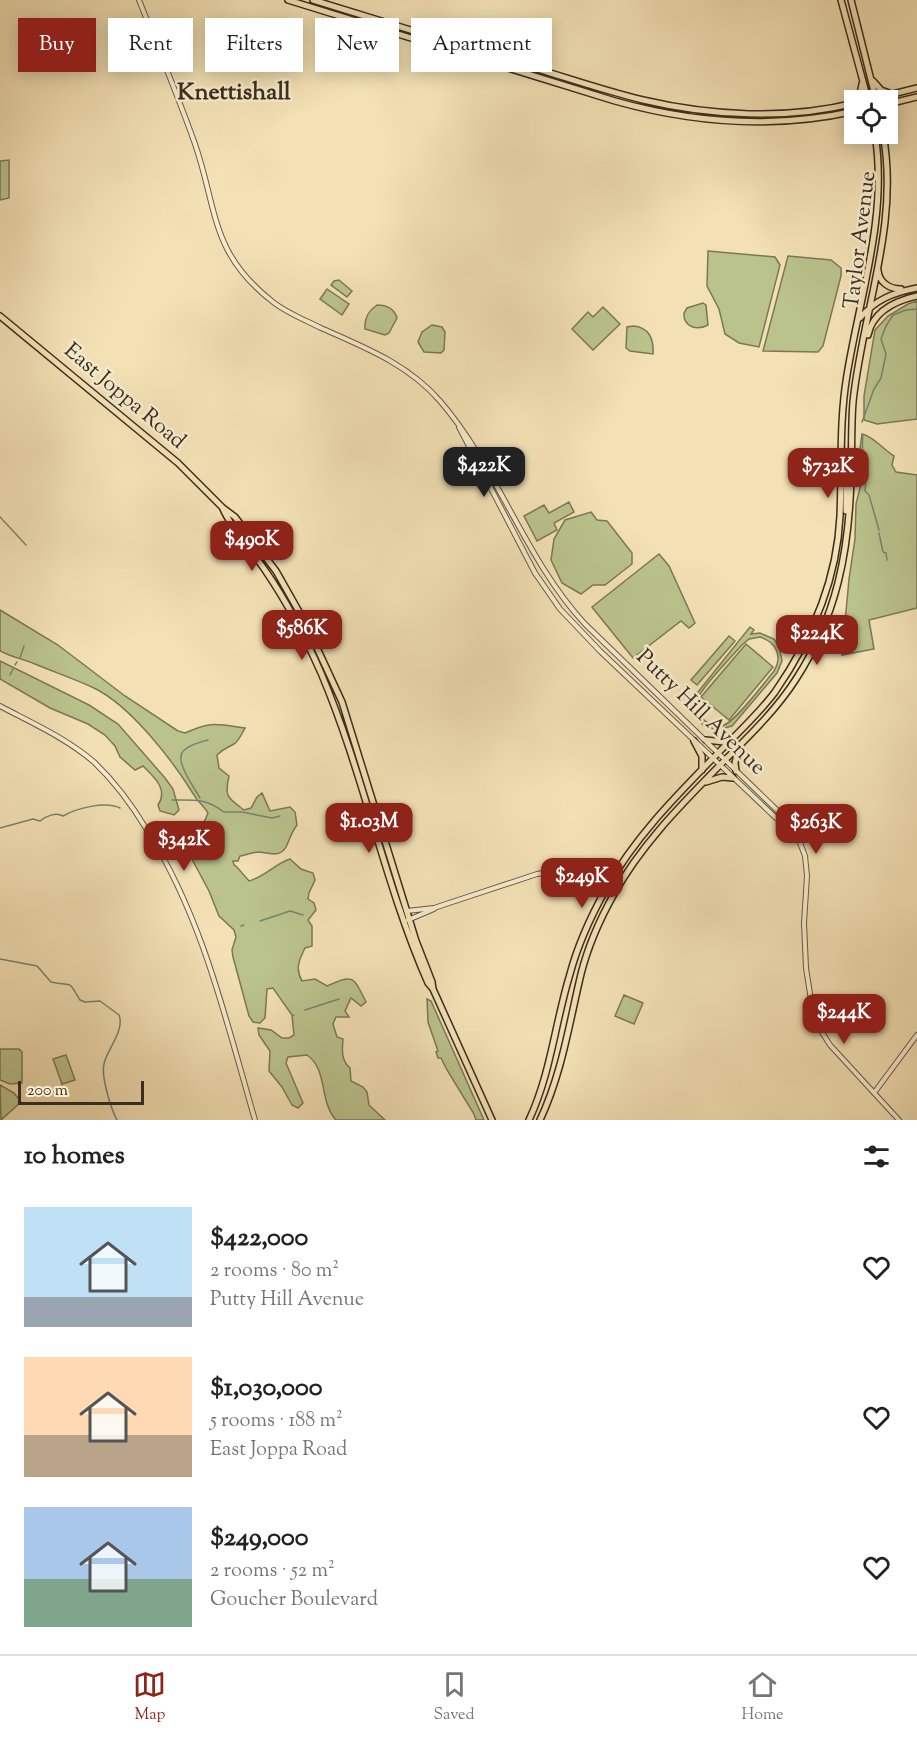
<!DOCTYPE html>
<meta charset="utf-8">
<style>
body{margin:0;font-family:"Sorts Mill Goudy",serif;background:#f2f2f2;color:#222;height:100vh;display:flex;flex-direction:column;font-size:22px;white-space:nowrap}
*{box-sizing:border-box;margin:0}
p{font-size:20px;color:#767676}
.icon{flex:none;width:33px;height:33px;fill:none;stroke:currentColor;stroke-width:2;stroke-linecap:round;stroke-linejoin:round}
.map{position:relative;height:1120px;overflow:hidden}
.side{display:flex;flex-direction:column;background:#fff;flex:1}
.side>*{flex:none}
.hud{position:absolute;left:18px;top:18px;width:600px;height:54px;display:flex;gap:12px}
.tools{position:absolute;left:844px;top:90px;display:grid;gap:12px}
.tools a{display:grid;place-items:center;width:54px;height:54px;border-radius:0px;background:#fff;box-shadow:0 3px 15px #0003;font-size:30px}
.scale{position:absolute;left:18px;bottom:15px;width:126px;box-sizing:border-box;padding-left:6px;border:3px solid #3b2e1e;border-top:0;font-size:16px;line-height:21px;white-space:nowrap;color:#3b2e1e;-webkit-text-stroke:4px #f7eccf;paint-order:stroke}
.price{position:absolute;translate:-50% -51px;padding:0 14px;border-radius:12px;background:#8f2418;color:#fff;font-size:20px;line-height:39px;filter:drop-shadow(0 2px 3px #0008)}
.price::after{content:'';position:absolute;left:50%;top:36px;width:18px;height:14px;margin-left:-9px;background:inherit;clip-path:polygon(0 0,100% 0,50% 100%)}
.price.selected{background:#222;color:#fff}
ul{padding:0;list-style:none}
li{display:flex;align-items:center;gap:18px;height:150px;padding:0 24px}
li span{display:grid;place-items:center;flex:none;width:168px;height:120px;border-radius:0px;color:#555}
li>.icon{margin-inline-start:auto}
span .icon{width:72px;height:72px;fill:#fffc;stroke-width:1}
li b{font-size:26px}
h2{display:flex;justify-content:space-between;align-items:center;height:72px;padding:0 24px;font-size:26px}
.pill{padding:0 21px;border-radius:0px;background:#fff;box-shadow:0 3px 15px #0003;font-size:21px;line-height:54px}
.pill.selected{background:#8f2418;color:#fff}
.tab-bar{display:flex;justify-content:space-around;align-items:center;height:84px;border-top:2px solid #e0e0e0;background:#fff;font-size:16px;color:#767676}
.tab-bar a{display:grid;justify-items:center;gap:3px}
.tab-bar .selected{color:#8f2418}
.map>svg:first-child{display:block}
.green{fill:#bbc38d;stroke:#7b7856;stroke-width:1.5;fill-rule:evenodd}
.lines{fill:none;stroke-linecap:round;stroke-linejoin:round}
.stream{stroke:#758472;stroke-width:1.5}
.minor-casing{stroke:#695b44;stroke-width:6}
.major-casing{stroke:#3b2e1e;stroke-width:8}
.minor{stroke:#f7eccf;stroke-width:4}
.major{stroke:#f3e1b5;stroke-width:5}
.labels{text-anchor:middle;dominant-baseline:central;stroke-width:5;stroke-linejoin:round;paint-order:stroke}
.street-label{font-size:22px;fill:#3b2e1e;stroke:#f7eccf}
.neighbourhood-label{font-size:24px;font-weight:bold;fill:#3b2e1e;stroke:#f7eccf}
</style>
<div class="map">
<svg width="917" height="1120" viewBox="0 0 917 1120">
<rect width="100%" height="100%" fill="#f3e1b5"/>
<filter id="stains"><feTurbulence type="fractalNoise" baseFrequency=".00333" numOctaves="4"/><feColorMatrix values="0 0 0 0 .2 0 0 0 0 .09 0 0 0 0 .02 0 0 0 .5 -.17"/></filter>
<radialGradient id="worn" r=".72"><stop offset=".6" stop-color="#630" stop-opacity="0"/><stop offset="1" stop-color="#630" stop-opacity=".3"/></radialGradient>
<path class="green" d="M9 160V198L0 200V161Z
M708 251 775 257 780 265 759 347 739 343 725 334 719 309 707 286Z
M788 256 831 260 841 268V276L823 346 818 352 763 351Z
M339 280 352 291 347 297 331 285 334 281Z
M327 289 349 304 342 315 320 299Z
M917 301V419L877 424 864 420V396L875 330 888 316 908 304Z
M703 303 706 305 708 325C697 331 683 327 684 313L687 308Z
M377 305C387 305 394 308 397 318L389 333 385 335 365 329C364 318 368 311 377 305Z
M603 307 620 324 593 350 572 329 588 312 593 317Z
M432 325 442 327 445 332 444 350 441 353 424 352 418 342 422 332Z
M633 326C649 327 654 339 653 354L630 351 626 348 627 327Z
M862 434C873 436 884 450 894 456L892 465 896 472 917 475V608L869 620 874 649 842 655 849 579 855 539 856 504 860 488 859 456Z
M569 502 574 512 554 523 557 530 537 541 524 516 544 505 549 513Z
M591 512 597 520 607 521 632 553V564L605 585H593L581 594 562 583 551 560 554 539 565 520Z
M659 554 669 566 695 623 689 628 681 621 633 658 592 607Z
M0 610 58 645 125 696 178 731 185 733C211 721 217 724 245 728 242 733 239 741 234 744 227 748 224 748 217 755L219 768 229 776C224 797 228 798 244 810L251 808 257 797 262 793 270 811 290 807 295 812 297 825C291 833 290 839 286 847 280 858 268 853 259 852 253 852 246 855 240 856L238 861H233L234 865 236 866 249 881C264 877 275 864 290 859L301 869 313 873 315 880 309 893 308 899 314 903 316 910 308 920 312 926V946L305 948C299 960 295 969 302 981L315 979 327 986C354 974 353 976 366 1002L361 1006 351 998 345 1011 349 1017H336L333 1024 337 1037 343 1039C342 1050 341 1060 350 1068L351 1081 363 1087 367 1092 369 1105 385 1120H336C319 1102 328 1069 307 1055L288 1057 286 1063 303 1103 298 1108 292 1105 282 1087 269 1071 270 1051 259 1035 258 1028 271 1030 282 1038H289L294 1035 292 1015 273 988 267 989 265 1018 260 1023 253 1022 249 1016 233 957 232 950 236 937 234 930 219 916 209 891 186 848 185 842C194 829 202 831 208 813 204 806 198 802 194 795 173 761 131 706 94 688 75 679 54 672 35 664 23 659 11 657 0 651Z
M750 627 754 630 751 634 760 633 774 639 779 646 782 661 777 673 732 726 717 730 703 725 694 713V697ZM760 637C776 642 783 656 774 671 764 683 737 720 724 725 709 730 692 714 698 698 702 687 732 656 742 645L749 639Z
M729 636 735 641 697 685 691 680Z
M746 644 773 667 729 720 701 697Z
M0 661 89 705 118 724 165 778 173 789 179 810 174 815 160 811 158 805C169 789 153 776 143 766L135 770 120 757 115 746 105 735 88 724 50 708 0 679Z
M624 995 643 1003 634 1024 615 1016Z
M427 999 431 1001 484 1120H476L474 1114 447 1070 441 1058H438L436 1052 438 1051 428 1022Z
M0 1049H19L22 1052V1083L10 1084 0 1080Z
M66 1055 75 1080 62 1084 53 1059Z
M0 1085 14 1093 21 1102 1 1120Z"/>
<g class="lines">
<path class="stream" d="M862 422 874 389 881 378 886 354 881 339 886 326 893 315 906 310 917 309
M863 436C860 455 868 472 865 491L868 494
M869 495 879 530
M0 517 26 545
M879 533 883 552 886 553 887 560
M20 658 24 646
M15 665 17 662
M10 675 13 669
M200 798C195 789 176 763 182 753 186 746 200 742 208 740
M172 800C195 800 205 798 224 812H242L272 818 280 816
M0 828 33 819 40 821C46 816 56 812 63 816 77 808 105 801 120 808
M260 921 290 911 303 915
M241 926 244 925
M0 959 37 966 51 982C75 987 67 979 80 1000L85 1002 100 1001 119 1015C125 1031 107 1049 104 1064 101 1077 111 1109 117 1120
M305 1010 339 999
M292 1016 294 1015"/>
<g class="minor-casing">
<path id="minor" d="M139 0C158 48 178 96 195 144 218 211 210 253 273 302 287 313 305 320 321 328 364 347 408 364 440 401 498 468 524 558 585 624L781 814 799 840 805 856 807 876 804 923 806 968 811 1000 818 1026 830 1045 899 1120
M459 427 535 573 560 609 600 651 776 818 788 826
M0 706C32 723 66 738 94 762 115 782 132 805 147 830 203 918 226 1021 255 1120
M407 911 434 908 537 874C567 867 588 881 614 894
M408 920 434 909
M874 1093 917 1035"/>
</g>
<g class="major-casing">
<path id="major" d="M288 0 615 101C693 123 775 129 855 111
M313 0C382 21 452 43 521 64 562 76 602 90 643 100 711 116 787 120 855 103
M841 0 868 100
M851 0 876 100
M873 81 881 90 889 93
M873 99 917 88
M856 100 860 94 862 84
M888 104 917 97
M878 270C879 283 890 289 901 289
M0 316 178 463 223 508 235 517 276 571 306 624 342 702 416 941 432 982 433 989
M860 318C876 299 893 293 917 288
M868 335C873 311 895 301 917 296
M840 473H845L846 478V511
M223 509C234 533 253 552 267 573 288 604 306 639 321 673 364 774 384 883 428 983L433 989 492 1120
M706 740 724 742 729 739
M694 741 702 756V770
M736 771 735 763 738 749
M706 782 722 777 733 778
M529 1120C551 1073 555 1023 570 974 578 944 591 916 606 889 636 835 680 792 723 748 741 730 760 712 775 692 811 640 837 580 840 516 842 469 839 422 847 375 860 295 888 215 875 134
M540 1120C562 1073 569 1024 581 974 588 946 600 919 614 894 642 843 684 802 724 761 750 735 777 709 796 679 837 616 849 551 851 478 852 453 851 427 853 402 862 313 900 224 883 134"/>
</g>
<use href="#minor" class="minor"/>
<use href="#major" class="major"/>
</g>
<g class="labels">
<g class="street-label">
<text transform="translate(861 240) rotate(-83)">Taylor Avenue</text>
<text transform="translate(124 397) rotate(40)">East Joppa Road</text>
<text transform="translate(700 713) rotate(44)">Putty Hill Avenue</text>
</g>
<g class="neighbourhood-label">
<text x="234" y="93">Knettishall</text>
</g>
</g>
<rect width="100%" height="100%" filter="url(#stains)"/>
<rect width="100%" height="100%" fill="url(#worn)"/>
</svg>
<div class="tools">
<a><svg class="icon" aria-label="locate" viewBox="0 0 24 24"><circle cx="12" cy="12" r="6"/><path d="M12 2v4M12 18v4M2 12h4M18 12h4"/></svg></a>
</div>
<div class="scale">200 m</div>
<b class="price selected" style="left:484px;top:498px">$422K</b>
<b class="price" style="left:828px;top:499px">$732K</b>
<b class="price" style="left:252px;top:572px">$490K</b>
<b class="price" style="left:302px;top:661px">$586K</b>
<b class="price" style="left:817px;top:666px">$224K</b>
<b class="price" style="left:369px;top:854px">$1.03M</b>
<b class="price" style="left:816px;top:855px">$263K</b>
<b class="price" style="left:184px;top:872px">$342K</b>
<b class="price" style="left:582px;top:909px">$249K</b>
<b class="price" style="left:844px;top:1045px">$244K</b>
<div class="hud">
<a class="pill selected">Buy</a>
<a class="pill">Rent</a>
<a class="pill">Filters</a>
<a class="pill">New</a>
<a class="pill">Apartment</a>
</div>
</div>
<section class="side">
<h2>10 homes<svg class="icon" aria-label="filters" viewBox="0 0 24 24"><path d="M4 7h16M4 17h16"/><circle cx="9" cy="7" r="2"/><circle cx="15" cy="17" r="2"/></svg></h2>
<ul>
<li><span style="background:linear-gradient(#bfe0f5 75%,#9aa5b1 0)"><svg class="icon" aria-label="home" viewBox="0 0 24 24"><path d="M3 11l9-7 9 7M6 9v11h12V9"/></svg></span><div><b>$422,000</b><p>2 rooms · 80 m²</p><p>Putty Hill Avenue</p></div><svg class="icon" aria-label="heart" viewBox="0 0 24 24"><path d="M12 20l-8-8c-3-5 5-10 8-4 3-6 11-1 8 4z"/></svg></li>
<li><span style="background:linear-gradient(#ffd9b3 65%,#b9a48a 0)"><svg class="icon" aria-label="home" viewBox="0 0 24 24"><path d="M3 11l9-7 9 7M6 9v11h12V9"/></svg></span><div><b>$1,030,000</b><p>5 rooms · 188 m²</p><p>East Joppa Road</p></div><svg class="icon" aria-label="heart" viewBox="0 0 24 24"><path d="M12 20l-8-8c-3-5 5-10 8-4 3-6 11-1 8 4z"/></svg></li>
<li><span style="background:linear-gradient(#a9c7e8 60%,#7fa58c 0)"><svg class="icon" aria-label="home" viewBox="0 0 24 24"><path d="M3 11l9-7 9 7M6 9v11h12V9"/></svg></span><div><b>$249,000</b><p>2 rooms · 52 m²</p><p>Goucher Boulevard</p></div><svg class="icon" aria-label="heart" viewBox="0 0 24 24"><path d="M12 20l-8-8c-3-5 5-10 8-4 3-6 11-1 8 4z"/></svg></li>
</ul>
</section>
<nav class="tab-bar">
<a class="selected"><svg class="icon" aria-label="map" viewBox="0 0 24 24"><path d="M3 6l6-2 6 2 6-2v14l-6 2-6-2-6 2zM9 4v14M15 6v14"/></svg>Map</a>
<a><svg class="icon" aria-label="saved" viewBox="0 0 24 24"><path d="M7 4h10v16l-5-4-5 4z"/></svg>Saved</a>
<a><svg class="icon" aria-label="home" viewBox="0 0 24 24"><path d="M3 11l9-7 9 7M6 9v11h12V9"/></svg>Home</a>
</nav>
